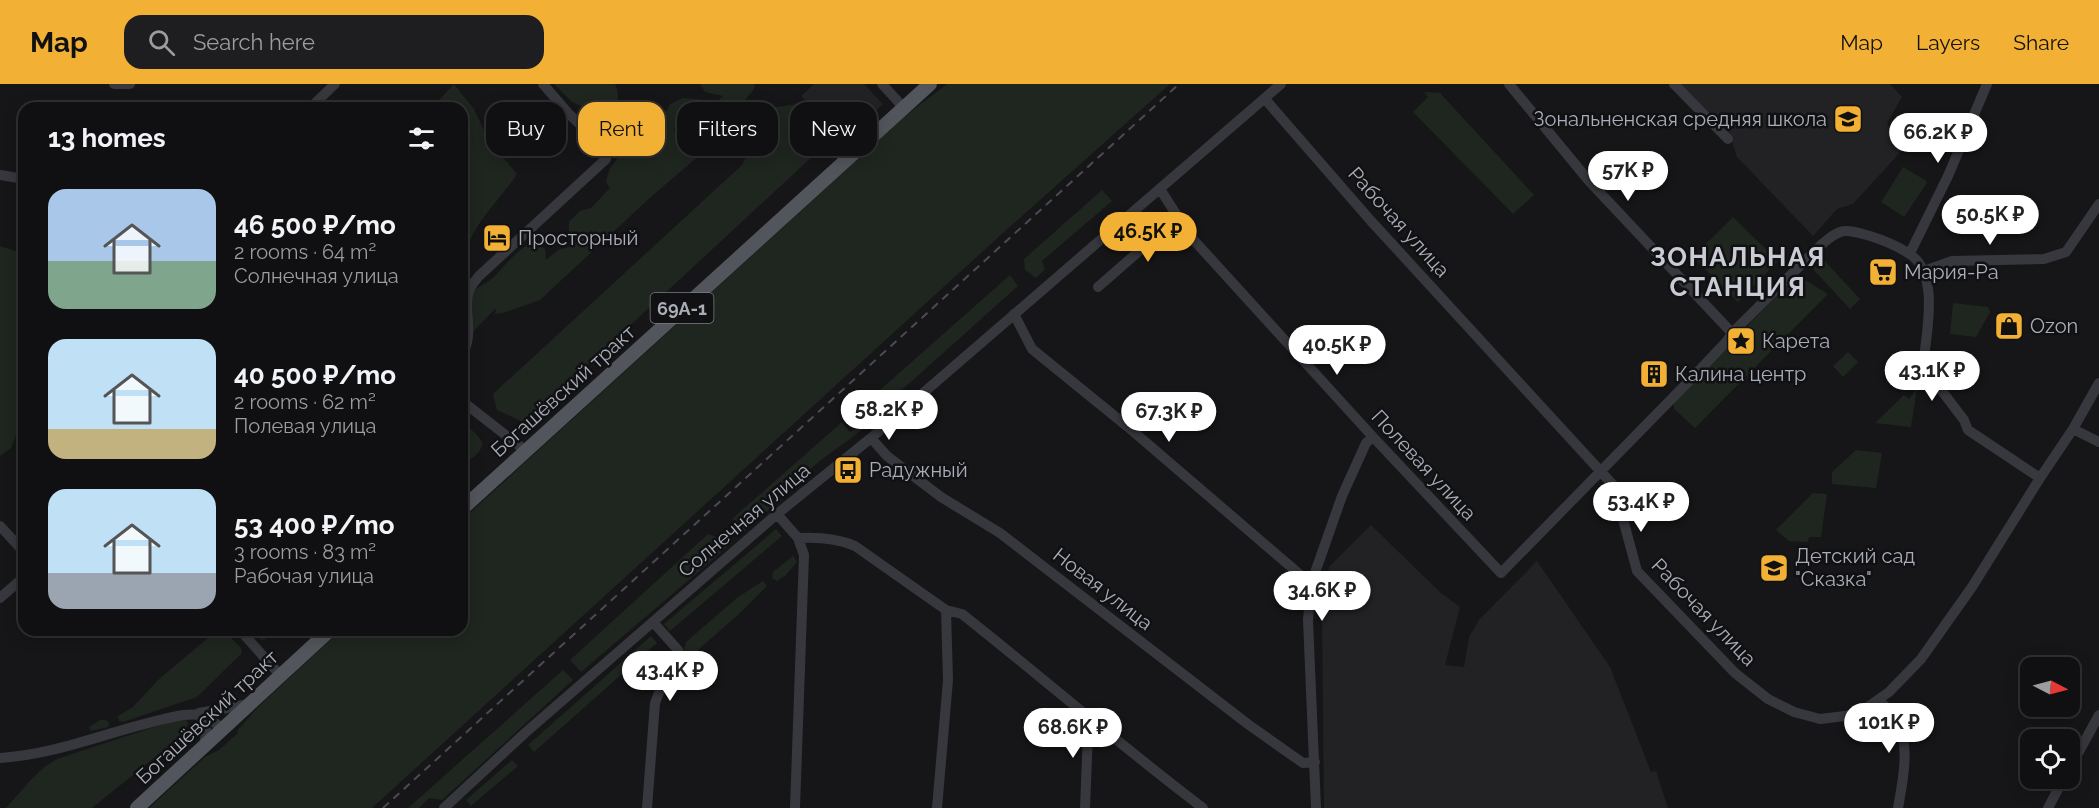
<!DOCTYPE html>
<meta charset="utf-8">
<style>
body{margin:0;font-family:Raleway,sans-serif;background:#1e1e20;color:#f1f3f6;height:100vh;display:flex;flex-direction:column;font-size:22px;white-space:nowrap}
*{box-sizing:border-box;margin:0}
p{font-size:20px;color:#9c9d9f}
.icon{flex:none;width:33px;height:33px;fill:none;stroke:currentColor;stroke-width:2;stroke-linecap:round;stroke-linejoin:round}
.map{position:relative;flex:1;overflow:hidden}
.side{position:absolute;left:18px;top:18px;width:450px;height:534px;display:flex;flex-direction:column;background:#101012;border-radius:18px;box-shadow:0 3px 15px #0003,0 0 0 2px #303032}
.side>*{flex:none}
.banner{position:absolute;left:486px;top:18px;width:570px;height:54px;display:flex;gap:12px}
.needle{width:39px;rotate:96deg}
.tools{position:absolute;left:2020px;top:573px;display:grid;gap:12px}
.tools a{display:grid;place-items:center;width:60px;height:60px;border-radius:12px;background:#101012;box-shadow:0 3px 15px #0003,0 0 0 2px #303032;font-size:30px}
.price{position:absolute;translate:-50% -51px;padding:0 14px;border-radius:21px;background:#fff;color:#222;font-size:20px;line-height:39px;filter:drop-shadow(0 2px 3px #0008)}
.price::after{content:'';position:absolute;left:50%;top:36px;width:18px;height:14px;margin-left:-9px;background:inherit;clip-path:polygon(0 0,100% 0,50% 100%)}
.price.current{background:#f2b134;color:#111}
ul{padding:0;list-style:none}
li{display:flex;align-items:center;gap:18px;height:150px;padding:0 30px}
li span{display:grid;place-items:center;flex:none;width:168px;height:120px;border-radius:18px;color:#555}
li>.icon{margin-inline-start:auto}
span .icon{width:72px;height:72px;fill:#fffc;stroke-width:1}
li b{font-size:26px}
h2{display:flex;justify-content:space-between;align-items:center;height:72px;padding:0 30px;font-size:26px}
.tag{padding:0 21px;border-radius:18px;background:#101012;box-shadow:0 3px 15px #0003,0 0 0 2px #303032;font-size:21px;line-height:54px}
.tag.current{background:#f2b134;color:#111}
header{display:flex;align-items:center;gap:36px;box-sizing:border-box;height:84px;padding:0 30px;background:#f2b134;color:#111}
header strong{font-size:28px}
nav{display:flex;gap:33px;margin-inline-start:auto;font-size:21px}
.search{width:420px;height:54px;background:#1e1e20;display:flex;align-items:center;gap:15px;box-sizing:border-box;padding:0 21px;border-radius:18px;color:#9c9d9f;font-size:22px}
.map>svg:first-child{display:block}
.built{fill:#222225}
.green{fill:#1e261f;fill-rule:evenodd}
.lines{fill:none;stroke-linecap:round;stroke-linejoin:round}
.minor{stroke:#37383d;stroke-width:10}
.major{stroke:#53555c;stroke-width:14}
.rail{stroke:#4a4c52;stroke-width:2;stroke-dasharray:8 6;stroke-linecap:butt}
.labels{text-anchor:middle;dominant-baseline:central;stroke-width:5;stroke-linejoin:round;paint-order:stroke}
.shield{fill:#111113;stroke:#7b7e86;stroke-width:1.5}
.shield-label{font-size:18px;font-weight:bold;fill:#a8adb8}
.poi-label{font-size:20px;fill:#a8adb8;stroke:#111113;text-anchor:start}
.street-label{font-size:20px;fill:#a8adb8;stroke:#111113}
.district-label{font-size:26px;font-weight:bold;letter-spacing:1.5px;fill:#c9ccd4;stroke:#111113}
</style>
<header>
<strong>Map</strong>
<div class="search"><svg class="icon" aria-label="search" viewBox="0 0 24 24"><circle cx="10" cy="10" r="6"/><path d="M15 15l6 6"/></svg>Search here</div>
<nav><a>Map</a><a>Layers</a><a>Share</a></nav>
</header>
<div class="map">
<svg width="2099" height="724" viewBox="0 0 2099 724">
<rect width="100%" height="100%" fill="#161618"/>
<path class="built" d="M814 0H864L883 20 845 57 801 12Z
M1680 0H1890L1902 13 1887 39 1905 63 1853 120 1837 125 1813 152 1737 73 1729 48Z
M1371 441 1441 509 1460 523 1445 581 1464 583 1469 553 1479 536 1537 477 1610 583 1651 688 1656 687 1668 724H1324L1322 526 1329 483Z"/>
<path class="green" d="M454 0 474 25 488 55 517 90C501 115 475 137 466 167 464 174 463 183 462 191V24H437L439 16Z
M554 0H615C621 12 617 20 611 32L606 33 572 18Z
M700 0H755L754 5 701 70 652 112 540 216 503 229 495 230 496 224 462 259V204L463 209C475 205 485 201 494 193 507 180 516 165 535 158L545 165 546 176 558 166 569 163V138L580 127 591 124 610 104 606 98 609 86 623 66 660 38 670 20 683 14 705 16 713 21 723 12 705 8ZM678 38 693 40 696 51 687 58 678 61 674 45Z
M947 0H1170L1003 149 372 724H149L205 673 219 666 238 649 237 647 257 624 341 546H462V436L905 32Z
M1424 8 1440 9 1534 111 1513 130 1413 28 1428 13Z
M797 20 828 46V58L525 339 497 326 493 310 742 81 770 24Z
M1903 83 1925 96 1927 99 1904 133 1881 118Z
M1102 106 1112 117 1042 177 1045 185 1036 194 1025 186 1024 175Z
M1733 133 1778 177 1738 218 1693 173Z
M0 162 24 170V331L11 364 0 372Z
M1823 175 1860 215 1850 225 1813 185Z
M1010 191 1018 202 865 339 855 328Z
M1797 191 1828 210 1695 344 1674 325V317Z
M1953 219 1988 223 1990 228 1976 253 1950 250Z
M1848 268 1858 278 1843 293 1833 282Z
M1917 304 1911 343 1875 339 1904 311 1909 315Z
M842 338 850 348 859 342 862 346 821 376 780 410 779 417 739 452 733 434Z
M462 342C471 343 479 352 483 360L479 368 462 383Z
M1856 366 1882 369 1876 404 1832 400V388Z
M1813 409 1827 410 1821 453H1809L1808 458 1789 457 1776 446Z
M776 445 782 452 670 547 664 540Z
M708 450 732 459 581 588 570 576Z
M793 472 797 478 785 492 777 497 772 494 773 488Z
M763 497 767 502 739 530 691 572 683 568 686 558 738 513Z
M223 546 241 564 242 569 197 613 123 638 119 637 118 632 133 623 158 596 214 549Z
M250 546H277L266 555 261 556Z
M651 552 657 559 534 668 528 661Z
M563 586 573 596 442 716 429 714 419 724H408Z
M181 634 186 635 188 640 184 650 92 724H6C23 706 35 687 57 675Z
M100 636H106L109 639 108 643 91 647 89 643Z
M512 676 518 682 471 722 466 716Z"/>
<g class="lines">
<path class="minor" d="M114 0H130
M882 0 903 23
M1509 0 1589 97 1732 249
M1674 0 1728 55
M1265 15 1371 137 1614 402 1637 487 1735 589 1768 615 1794 628 1820 635 1845 632 1862 627 1889 608 1921 575 1972 503 2040 394 2073 345 2099 299
M310 24 335 0
M0 91 24 95
M1160 105 1190 152 1373 353 1501 489 1692 294 1727 257 1732 249 1821 161C1841 143 1845 145 1870 152 1883 156 1897 162 1908 169 1941 188 1926 251 1923 282L1964 336 1968 346 2040 394
M1910 169 1948 92 1987 0
M1924 187 1952 177 2044 175 2066 168 2099 120
M1098 203 1178 133
M1014 230 1032 265 1128 343 1311 500
M462 272C476 245 461 226 470 204 472 200 476 196 479 192L606 75V66L568 29 543 0
M462 317 526 367
M2073 345 2099 358
M871 354 887 372 941 413 1000 449 1249 641 1303 679 1315 678
M777 430 798 454 804 471 795 724
M0 442 24 468
M798 454C817 453 837 454 855 462L946 526 962 530C1043 594 1121 662 1203 724
M0 514 24 493
M240 546 280 591
M1878 616C1884 622 1895 628 1898 636 1910 663 1903 696 1898 724
M199 629 249 620
M197 630C209 639 207 650 203 664
M0 674C63 670 121 642 183 631 204 629 207 631 222 645
M2070 684 2099 631
M444 724 525 649 777 430 871 354 1281 0
M647 724 655 619 662 601 676 583 680 572 678 566 653 538
M937 724 948 596 946 526
M1085 724 1088 649 1095 637
M1316 724 1308 536 1311 500 1342 412 1366 359 1373 353
M2048 724 2064 694"/>
<path class="major" d="M462 425 930 0
M137 724 330 546"/>
<path class="rail" d="M383 724 1179 0"/>
</g>
<defs>
<g id="school-square" transform="scale(1.5)"><rect x="-9" y="-9" width="18" height="18" rx="4" fill="#f2b134" stroke="#111113"/><path d="M0-5L7-2L0 1L-7-2ZM-4 1L0 2.5L4 1V4Q0 6-4 4Z" fill="#111"/></g>
<g id="hotel-square" transform="scale(1.5)"><rect x="-9" y="-9" width="18" height="18" rx="4" fill="#f2b134" stroke="#111113"/><path d="M-6-4.5h1.5V1H6V5H4.5V3h-9V5H-6ZM-4 0a1.8 1.8 0 1 1 3.6 0ZM.5 0V-2.5h3Q6-2.5 6 0Z" fill="#111"/></g>
<g id="supermarket-square" transform="scale(1.5)"><rect x="-9" y="-9" width="18" height="18" rx="4" fill="#f2b134" stroke="#111113"/><path d="M-6-5.5h2.5l.6 2H6L4.5 2H-2.5L-4.4-4H-6ZM-1.5 3.2a1.3 1.3 0 1 0 .1 0ZM3 3.2a1.3 1.3 0 1 0 .1 0Z" fill="#111"/></g>
<g id="shop-square" transform="scale(1.5)"><rect x="-9" y="-9" width="18" height="18" rx="4" fill="#f2b134" stroke="#111113"/><path d="M-5-2.5h2.3a2.7 3.5 0 0 1 5.4 0H5L5.5 6h-11ZM-1.5-2.5h3a1.5 2.3 0 0 0-3 0Z" fill="#111"/></g>
<g id="sight-square" transform="scale(1.5)"><rect x="-9" y="-9" width="18" height="18" rx="4" fill="#f2b134" stroke="#111113"/><path d="M0-6L1.8-2.2L6-1.7L2.9 1.2L3.7 5.4L0 3.3L-3.7 5.4L-2.9 1.2L-6-1.7L-1.8-2.2Z" fill="#111"/></g>
<g id="building-square" transform="scale(1.5)"><rect x="-9" y="-9" width="18" height="18" rx="4" fill="#f2b134" stroke="#111113"/><path d="M-4-6H4V6H1V3H-1V6H-4ZM-2.5-4.3h1.7v1.8h-1.7ZM.8-4.3h1.7v1.8H.8ZM-2.5-1h1.7V.8h-1.7ZM.8-1h1.7V.8H.8Z" fill="#111"/></g>
<g id="bus-square" transform="scale(1.5)"><rect x="-9" y="-9" width="18" height="18" rx="4" fill="#f2b134" stroke="#111113"/><path d="M-5-6H5V4H4V6H2V4H-2V6H-4V4H-5ZM-3.5-4V0h7V-4ZM-3.5 1.2v1.5H-2V1.2ZM2 1.2v1.5H3.5V1.2Z" fill="#111"/></g>
</defs>
<g fill-rule="evenodd">
<use href="#school-square" x="1848" y="35"/>
<use href="#hotel-square" x="497" y="154"/>
<use href="#supermarket-square" x="1883" y="188"/>
<use href="#shop-square" x="2009" y="242"/>
<use href="#sight-square" x="1741" y="257"/>
<use href="#building-square" x="1654" y="290"/>
<use href="#bus-square" x="848" y="386"/>
<use href="#school-square" x="1774" y="484"/>
</g>
<g class="labels">
<rect class="shield" x="650.5" y="209" width="63" height="30" rx="4.5"/>
<g class="shield-label">
<text x="682" y="224">69А-1</text>
</g>
<g class="poi-label">
<text x="1827" y="35" text-anchor="end">Зональненская средняя школа</text>
<text x="518" y="154">Просторный</text>
<text x="1904" y="188">Мария-Ра</text>
<text x="2030" y="242">Ozon</text>
<text x="1762" y="257">Карета</text>
<text x="1675" y="290">Калина центр</text>
<text x="869" y="386">Радужный</text>
<text x="1795" y="472">Детский сад<tspan x="1795" dy="23">"Сказка"</tspan></text>
</g>
<g class="street-label">
<text transform="translate(1399 138) rotate(48)">Рабочая улица</text>
<text transform="translate(563 307) rotate(-42)">Богашёвский тракт</text>
<text transform="translate(1424 381) rotate(47)">Полевая улица</text>
<text transform="translate(744 436) rotate(-40)">Солнечная улица</text>
<text transform="translate(1103 505) rotate(38)">Новая улица</text>
<text transform="translate(1704 528) rotate(46)">Рабочая улица</text>
<text transform="translate(207 633) rotate(-43)">Богашёвский тракт</text>
</g>
<g class="district-label">
<text x="1738" y="173">ЗОНАЛЬНАЯ<tspan x="1738" dy="30">СТАНЦИЯ</tspan></text>
</g>
</g>
</svg>
<div class="tools">
<a><svg class="needle" viewBox="-14 -14 28 28"><path d="M0-13l5 13h-10z" fill="#e53935"/><path d="M0 13l5-13h-10z" fill="#9c9d9f"/></svg></a>
<a><svg class="icon" aria-label="locate" viewBox="0 0 24 24"><circle cx="12" cy="12" r="6"/><path d="M12 2v4M12 18v4M2 12h4M18 12h4"/></svg></a>
</div>
<b class="price" style="left:1938px;top:80px">66.2K ₽</b>
<b class="price" style="left:1628px;top:118px">57K ₽</b>
<b class="price" style="left:1990px;top:162px">50.5K ₽</b>
<b class="price current" style="left:1148px;top:179px">46.5K ₽</b>
<b class="price" style="left:1337px;top:292px">40.5K ₽</b>
<b class="price" style="left:1932px;top:318px">43.1K ₽</b>
<b class="price" style="left:889px;top:357px">58.2K ₽</b>
<b class="price" style="left:1169px;top:359px">67.3K ₽</b>
<b class="price" style="left:1641px;top:449px">53.4K ₽</b>
<b class="price" style="left:1322px;top:538px">34.6K ₽</b>
<b class="price" style="left:670px;top:618px">43.4K ₽</b>
<b class="price" style="left:1889px;top:670px">101K ₽</b>
<b class="price" style="left:1073px;top:675px">68.6K ₽</b>
<div class="banner">
<a class="tag">Buy</a>
<a class="tag current">Rent</a>
<a class="tag">Filters</a>
<a class="tag">New</a>
</div>
<section class="side">
<h2>13 homes<svg class="icon" aria-label="filters" viewBox="0 0 24 24"><path d="M4 7h16M4 17h16"/><circle cx="9" cy="7" r="2"/><circle cx="15" cy="17" r="2"/></svg></h2>
<ul>
<li><span style="background:linear-gradient(#a9c7e8 60%,#7fa58c 0)"><svg class="icon" aria-label="home" viewBox="0 0 24 24"><path d="M3 11l9-7 9 7M6 9v11h12V9"/></svg></span><div><b>46 500 ₽/mo</b><p>2 rooms · 64 m²</p><p>Солнечная улица</p></div></li>
<li><span style="background:linear-gradient(#bfe0f5 75%,#c2b280 0)"><svg class="icon" aria-label="home" viewBox="0 0 24 24"><path d="M3 11l9-7 9 7M6 9v11h12V9"/></svg></span><div><b>40 500 ₽/mo</b><p>2 rooms · 62 m²</p><p>Полевая улица</p></div></li>
<li><span style="background:linear-gradient(#bfe0f5 70%,#9aa5b1 0)"><svg class="icon" aria-label="home" viewBox="0 0 24 24"><path d="M3 11l9-7 9 7M6 9v11h12V9"/></svg></span><div><b>53 400 ₽/mo</b><p>3 rooms · 83 m²</p><p>Рабочая улица</p></div></li>
</ul>
</section>
</div>
